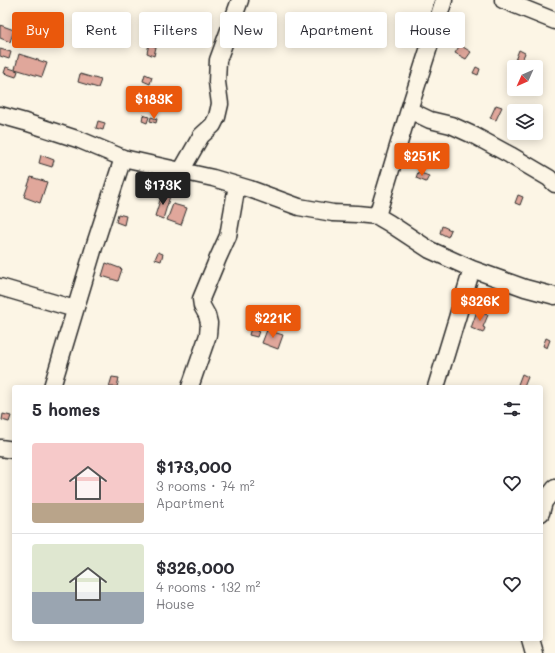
<!DOCTYPE html>
<meta charset="utf-8">
<style>
body{margin:0;font-family:Mali,sans-serif;background:#f7f7f7;color:#2b2b33;height:100vh;display:flex;flex-direction:column;font-size:15px;white-space:nowrap}
*{box-sizing:border-box;margin:0}
p{font-size:13px;color:#7c7c81}
.icon{flex:none;width:22px;height:22px;fill:none;stroke:currentColor;stroke-width:2;stroke-linecap:round;stroke-linejoin:round}
.map{position:relative;flex:1;overflow:hidden}
.drawer{position:absolute;left:12px;top:385px;width:531px;height:256px;display:flex;flex-direction:column;background:#fff;border-radius:4px;box-shadow:0 2px 10px #0003}
.drawer>*{flex:none}
.banner{position:absolute;left:12px;top:12px;width:531px;height:36px;display:flex;gap:8px}
.needle{width:26px;rotate:225deg}
.fabs{position:absolute;left:507px;top:60px;display:grid;gap:8px}
.fabs a{display:grid;place-items:center;width:36px;height:36px;border-radius:4px;background:#fff;box-shadow:0 2px 10px #0003;font-size:20px}
.price{position:absolute;translate:-50% -34px;padding:0 9px;border-radius:4px;background:#ea580c;color:#fff;font-size:13px;line-height:26px;filter:drop-shadow(0 1px 2px #0008)}
.price::after{content:'';position:absolute;left:50%;top:24px;width:12px;height:9px;margin-left:-6px;background:inherit;clip-path:polygon(0 0,100% 0,50% 100%)}
.price.on{background:#222;color:#fff}
ul{padding:0;list-style:none}
li{display:flex;align-items:center;gap:12px;height:100px;padding:0 20px}
li+li{border-top:1px solid #e1e1e2}
li span{display:grid;place-items:center;flex:none;width:112px;height:80px;border-radius:4px;color:#555}
li>.icon{margin-inline-start:auto}
span .icon{width:48px;height:48px;fill:#fffc;stroke-width:1}
li b{font-size:17px}
h2{display:flex;justify-content:space-between;align-items:center;height:48px;padding:0 20px;font-size:17px}
.tag{padding:0 14px;border-radius:4px;background:#fff;box-shadow:0 2px 10px #0003;font-size:14px;line-height:36px}
.tag.on{background:#ea580c;color:#fff}
.map>svg:first-child{display:block}
.building{fill:#e0a79b;stroke:#2b2b2b}
.lines{fill:none;stroke-linecap:round;stroke-linejoin:round}
.minor-casing{stroke:#2b2b2b;stroke-width:19}
.minor{stroke:#fcf5e5;stroke-width:16}
</style>
<div class="map">
<svg width="555" height="653" viewBox="0 0 555 653">
<rect width="100%" height="100%" fill="#fcf5e5"/>
<filter id="ink" filterUnits="userSpaceOnUse"><feTurbulence type="fractalNoise" baseFrequency=".025" numOctaves="2"/><feDisplacementMap in="SourceGraphic" scale="8" xChannelSelector="R" yChannelSelector="G"/><feConvolveMatrix kernelMatrix="1 2 1 2 8 2 1 2 1" color-interpolation-filters="sRGB"/></filter>
<g filter="url(#ink)">
<path class="building" d="M102 20 128 28 126 37 99 28Z
M0 25 14 30 10 42 0 38Z
M153 26 157 28 155 36 150 34Z
M149 44 156 47 154 56 147 53Z
M460 45 471 52 466 59 455 53Z
M0 49 11 52 9 59 0 56Z
M519 50 525 53 520 65 514 63Z
M19 54 47 63 42 77 15 69Z
M6 67 18 71 16 77 4 73Z
M476 67 480 69 478 75 473 73Z
M80 74 101 80 98 88 78 82Z
M145 74 152 77 150 84 143 81Z
M149 94 159 95V101L149 99Z
M496 105 502 107 496 120 490 118Z
M143 115 149 117 147 123 142 121Z
M151 117 157 119 156 123 150 121Z
M98 121 105 123 103 130 96 128Z
M41 155 54 160 52 167 39 163Z
M418 172 429 176 426 182 416 178Z
M31 177 47 182 40 203 24 197Z
M162 194 170 196 163 219 155 216Z
M518 195 523 197 520 205 515 203Z
M173 204 187 208 181 225 167 220Z
M118 214 126 216 124 225 116 222Z
M442 226 451 230 448 237 440 233Z
M158 252 163 254 161 261 155 259Z
M106 263 122 269 118 281 102 276Z
M477 311 488 315 483 327 485 328 483 333 471 328Z
M251 328 259 331 257 337 249 335Z
M267 330 283 335 278 349 262 343Z
M546 338 550 340 547 348 543 346Z
M522 374 528 377 524 387H517Z
M112 377 119 378 117 387H109Z
M3 414 11 416 9 422 2 420Z"/>
<g class="lines">
<g class="minor-casing">
<path id="minor" d="M503 0 555 21
M409 110 430 120 451 125 475 136 510 155 549 178 555 184
M0 115 25 122 80 140 123 158 181 171 213 178 250 189 299 207 333 213 357 214 377 216 389 223 430 250 472 269 525 288 555 296
M181 171 201 136 213 125 217 117 220 104 217 82 218 60 240 0
M377 216 409 110 444 0
M0 287 75 309
M52 387 95 244 123 158
M190 387 208 335 209 323 207 315 202 306 201 299 218 258 228 236 237 185
M436 387 472 269
M0 448 14 450
M541 513 544 502 555 488
M530 639 534 653"/>
</g>
<use href="#minor" class="minor"/>
</g>
</g>
</svg>
<div class="fabs">
<a><svg class="needle" viewBox="-14 -14 28 28"><path d="M0-13l5 13h-10z" fill="#e53935"/><path d="M0 13l5-13h-10z" fill="#7c7c81"/></svg></a>
<a><svg class="icon" aria-label="layers" viewBox="0 0 24 24"><path d="M12 4l9 5-9 5-9-5zM3 14l9 5 9-5"/></svg></a>
</div>
<b class="price" style="left:154px;top:120px">$183K</b>
<b class="price" style="left:422px;top:177px">$251K</b>
<b class="price on" style="left:163px;top:206px">$173K</b>
<b class="price" style="left:480px;top:322px">$326K</b>
<b class="price" style="left:273px;top:339px">$221K</b>
<div class="banner">
<a class="tag on">Buy</a>
<a class="tag">Rent</a>
<a class="tag">Filters</a>
<a class="tag">New</a>
<a class="tag">Apartment</a>
<a class="tag">House</a>
</div>
<section class="drawer">
<h2>5 homes<svg class="icon" aria-label="filters" viewBox="0 0 24 24"><path d="M4 7h16M4 17h16"/><circle cx="9" cy="7" r="2"/><circle cx="15" cy="17" r="2"/></svg></h2>
<ul>
<li><span style="background:linear-gradient(#f6c9c9 75%,#b9a48a 0)"><svg class="icon" aria-label="home" viewBox="0 0 24 24"><path d="M3 11l9-7 9 7M6 9v11h12V9"/></svg></span><div><b>$173,000</b><p>3 rooms · 74 m²</p><p>Apartment</p></div><svg class="icon" aria-label="heart" viewBox="0 0 24 24"><path d="M12 20l-8-8c-3-5 5-10 8-4 3-6 11-1 8 4z"/></svg></li>
<li><span style="background:linear-gradient(#dfe7d0 60%,#9aa5b1 0)"><svg class="icon" aria-label="home" viewBox="0 0 24 24"><path d="M3 11l9-7 9 7M6 9v11h12V9"/></svg></span><div><b>$326,000</b><p>4 rooms · 132 m²</p><p>House</p></div><svg class="icon" aria-label="heart" viewBox="0 0 24 24"><path d="M12 20l-8-8c-3-5 5-10 8-4 3-6 11-1 8 4z"/></svg></li>
</ul>
</section>
</div>
